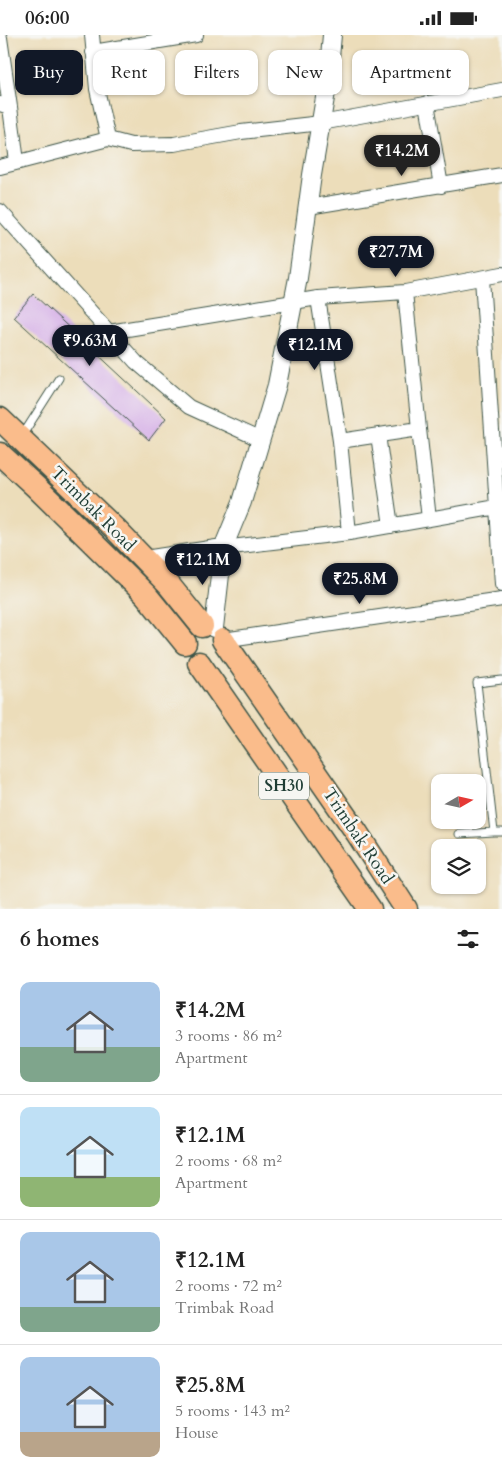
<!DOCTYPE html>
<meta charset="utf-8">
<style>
body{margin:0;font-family:Cardo,serif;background:#f6f6f6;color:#222;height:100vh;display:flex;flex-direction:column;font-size:19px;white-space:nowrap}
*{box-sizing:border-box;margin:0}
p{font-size:16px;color:#767676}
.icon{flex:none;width:28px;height:28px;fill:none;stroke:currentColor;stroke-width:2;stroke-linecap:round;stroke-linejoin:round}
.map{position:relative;height:874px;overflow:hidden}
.side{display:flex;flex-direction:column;background:#fff;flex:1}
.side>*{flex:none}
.banner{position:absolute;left:15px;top:15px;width:472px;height:45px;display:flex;gap:10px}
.needle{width:32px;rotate:81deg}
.buttons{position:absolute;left:431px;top:739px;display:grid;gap:10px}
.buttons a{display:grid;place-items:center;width:55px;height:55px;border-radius:10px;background:#fff;box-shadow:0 1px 4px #0004;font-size:25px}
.price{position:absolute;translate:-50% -42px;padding:0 11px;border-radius:18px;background:#111827;color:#fff;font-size:16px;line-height:32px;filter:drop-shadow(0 1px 2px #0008)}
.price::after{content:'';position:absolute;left:50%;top:30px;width:15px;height:11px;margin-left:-8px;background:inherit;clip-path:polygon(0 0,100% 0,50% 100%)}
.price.on{background:#222;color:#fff}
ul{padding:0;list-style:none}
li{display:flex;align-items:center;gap:15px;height:125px;padding:0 20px}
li+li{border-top:1px solid #e0e0e0}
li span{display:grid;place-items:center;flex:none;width:140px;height:100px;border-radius:10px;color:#555}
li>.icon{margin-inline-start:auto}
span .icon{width:60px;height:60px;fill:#fffc;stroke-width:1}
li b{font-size:21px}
h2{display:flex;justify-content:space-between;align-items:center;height:60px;padding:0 20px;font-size:21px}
.pill{padding:0 18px;border-radius:10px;background:#fff;box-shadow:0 1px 4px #0004;font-size:18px;line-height:45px}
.pill.on{background:#111827;color:#fff}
.status{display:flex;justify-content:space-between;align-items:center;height:35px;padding:0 25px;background:#fff;direction:ltr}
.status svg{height:14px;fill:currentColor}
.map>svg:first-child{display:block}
.building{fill:#d6b0e7}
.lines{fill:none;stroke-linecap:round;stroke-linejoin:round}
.service-casing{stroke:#3e5548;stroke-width:9}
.minor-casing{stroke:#3e5548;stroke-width:16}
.tertiary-casing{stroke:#3e5548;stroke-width:20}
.trunk-casing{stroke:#3e5548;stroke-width:25}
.service{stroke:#fff;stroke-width:7}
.minor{stroke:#fff;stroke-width:14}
.tertiary{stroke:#fff;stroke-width:18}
.trunk{stroke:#fabc8b;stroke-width:22}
.labels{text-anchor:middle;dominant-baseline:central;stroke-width:5;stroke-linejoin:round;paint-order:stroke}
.shield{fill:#f6f6f2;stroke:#60746d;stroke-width:1}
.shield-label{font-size:16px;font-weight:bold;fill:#1f3d34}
.street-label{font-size:18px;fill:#1f3d34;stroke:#f6f6f2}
</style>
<div class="status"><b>06:00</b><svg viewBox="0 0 49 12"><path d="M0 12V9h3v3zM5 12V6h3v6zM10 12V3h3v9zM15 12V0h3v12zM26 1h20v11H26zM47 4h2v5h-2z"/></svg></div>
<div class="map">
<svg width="502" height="874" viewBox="0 0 502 874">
<rect width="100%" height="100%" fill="#f6f6f2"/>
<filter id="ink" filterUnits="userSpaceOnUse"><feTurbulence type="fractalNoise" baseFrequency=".02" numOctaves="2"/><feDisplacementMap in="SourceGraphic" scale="10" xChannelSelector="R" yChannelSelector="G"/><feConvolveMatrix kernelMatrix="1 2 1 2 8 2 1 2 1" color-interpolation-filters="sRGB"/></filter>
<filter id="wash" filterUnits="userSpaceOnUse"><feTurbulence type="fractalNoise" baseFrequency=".0096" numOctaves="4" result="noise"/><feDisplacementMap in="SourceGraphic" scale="20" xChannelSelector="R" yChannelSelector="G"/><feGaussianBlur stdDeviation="1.12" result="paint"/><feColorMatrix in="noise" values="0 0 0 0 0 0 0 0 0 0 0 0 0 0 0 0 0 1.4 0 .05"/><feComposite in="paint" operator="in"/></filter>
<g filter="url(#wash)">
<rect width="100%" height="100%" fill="#ecddba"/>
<g id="blocks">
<path class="building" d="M33 259 166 383 149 405 14 282Z"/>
</g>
</g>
<g filter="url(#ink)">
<use href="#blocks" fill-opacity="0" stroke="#3e5548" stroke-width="1"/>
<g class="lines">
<g class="service-casing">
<path id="service" d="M22 401 59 343
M502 645 477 648 494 797H502
M459 799 494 797"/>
</g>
<g class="minor-casing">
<path id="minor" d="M92 0 97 54 108 104 131 110 174 109 241 97 321 88 502 55
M0 3 10 72
M93 17 196 0
M427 68 441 151
M0 69 10 72 17 127
M0 132 108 104
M308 172 502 140
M0 176 136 327 189 372 261 405
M482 243 502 549
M318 263 340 406
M109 297 318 263 405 257 502 239
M378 400 391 491
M429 484 497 472
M349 498 429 484 419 394
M223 513 349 498 340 406 419 394 405 257
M223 605 502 564"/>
</g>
<g class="tertiary-casing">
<path id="tertiary" d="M145 525 223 513
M214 593 223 513 242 467 277 350 298 243 312 140 328 45 332 0"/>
</g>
<g class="trunk-casing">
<path id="trunk" d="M0 384 115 494 169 550 202 591
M0 419 36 452 146 560 185 608
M223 605 357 798 406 874
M199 628 370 874"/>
</g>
<use href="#service" class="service"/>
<use href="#minor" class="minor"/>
<use href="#tertiary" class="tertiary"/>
<use href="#trunk" class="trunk"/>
</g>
</g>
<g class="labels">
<rect class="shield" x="259" y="737.5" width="50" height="27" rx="4"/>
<g class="shield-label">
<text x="284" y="751">SH30</text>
</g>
<g class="street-label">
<text transform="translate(93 474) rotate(45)">Trimbak Road</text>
<text transform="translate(358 801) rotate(56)">Trimbak Road</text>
</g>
</g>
</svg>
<div class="buttons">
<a><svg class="needle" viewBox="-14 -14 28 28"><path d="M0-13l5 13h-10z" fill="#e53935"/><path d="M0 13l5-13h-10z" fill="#767676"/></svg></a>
<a><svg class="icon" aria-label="layers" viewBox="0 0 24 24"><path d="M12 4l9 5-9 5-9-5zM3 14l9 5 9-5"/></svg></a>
</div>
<b class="price on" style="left:402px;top:142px">₹14.2M</b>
<b class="price" style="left:396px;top:243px">₹27.7M</b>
<b class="price" style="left:90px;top:332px">₹9.63M</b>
<b class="price" style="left:315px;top:336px">₹12.1M</b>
<b class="price" style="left:203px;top:551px">₹12.1M</b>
<b class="price" style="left:360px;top:570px">₹25.8M</b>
<div class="banner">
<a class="pill on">Buy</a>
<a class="pill">Rent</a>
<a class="pill">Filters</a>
<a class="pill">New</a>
<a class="pill">Apartment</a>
</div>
</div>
<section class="side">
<h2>6 homes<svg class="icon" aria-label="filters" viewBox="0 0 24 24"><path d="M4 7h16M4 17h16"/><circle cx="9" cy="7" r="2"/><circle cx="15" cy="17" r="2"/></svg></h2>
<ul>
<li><span style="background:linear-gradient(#a9c7e8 65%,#7fa58c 0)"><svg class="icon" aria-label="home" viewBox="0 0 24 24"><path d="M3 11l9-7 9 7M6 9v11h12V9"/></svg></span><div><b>₹14.2M</b><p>3 rooms · 86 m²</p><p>Apartment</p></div></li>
<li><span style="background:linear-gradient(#bfe0f5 70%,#8fb573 0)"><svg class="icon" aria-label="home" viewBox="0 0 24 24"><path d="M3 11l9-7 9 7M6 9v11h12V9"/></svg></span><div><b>₹12.1M</b><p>2 rooms · 68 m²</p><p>Apartment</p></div></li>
<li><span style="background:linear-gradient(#a9c7e8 75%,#7fa58c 0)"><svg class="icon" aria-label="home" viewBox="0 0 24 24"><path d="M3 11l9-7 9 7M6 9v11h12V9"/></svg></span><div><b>₹12.1M</b><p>2 rooms · 72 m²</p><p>Trimbak Road</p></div></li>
<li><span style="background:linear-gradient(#a9c7e8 75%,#b9a48a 0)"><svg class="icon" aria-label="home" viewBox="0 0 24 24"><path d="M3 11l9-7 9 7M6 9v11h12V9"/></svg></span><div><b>₹25.8M</b><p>5 rooms · 143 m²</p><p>House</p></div></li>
</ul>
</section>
